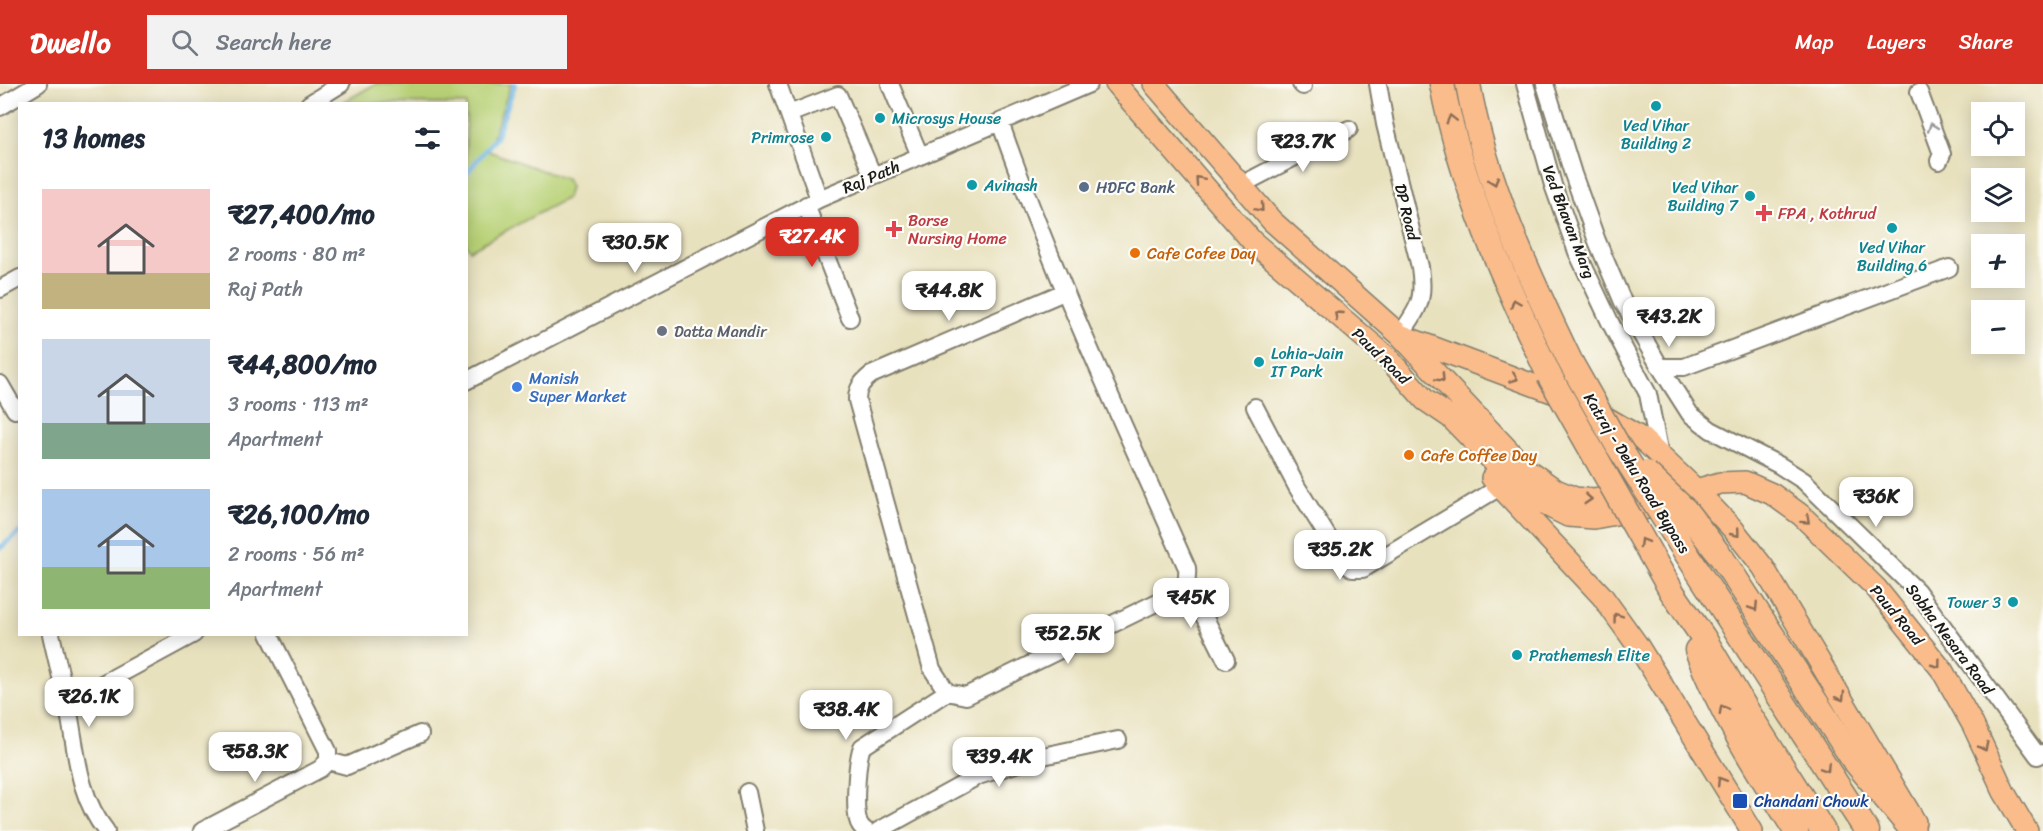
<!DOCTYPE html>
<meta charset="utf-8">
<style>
body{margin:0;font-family:Sriracha,sans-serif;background:#f2f2f3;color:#1f2937;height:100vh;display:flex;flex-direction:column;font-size:22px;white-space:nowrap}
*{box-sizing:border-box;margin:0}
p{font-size:20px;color:#747a83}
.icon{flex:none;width:33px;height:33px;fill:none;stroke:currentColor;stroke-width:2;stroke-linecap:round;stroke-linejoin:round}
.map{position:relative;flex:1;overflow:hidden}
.sheet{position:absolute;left:18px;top:18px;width:450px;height:534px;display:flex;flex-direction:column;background:#fff;border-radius:0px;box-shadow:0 3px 15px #0003}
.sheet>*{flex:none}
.controls{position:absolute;left:1971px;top:18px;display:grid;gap:12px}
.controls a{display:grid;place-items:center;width:54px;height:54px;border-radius:0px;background:#fff;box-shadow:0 3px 15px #0003;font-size:30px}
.price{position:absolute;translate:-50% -51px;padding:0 14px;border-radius:12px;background:#fff;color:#222;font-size:20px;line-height:39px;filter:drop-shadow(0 2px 3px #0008)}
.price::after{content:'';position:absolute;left:50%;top:36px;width:18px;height:14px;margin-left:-9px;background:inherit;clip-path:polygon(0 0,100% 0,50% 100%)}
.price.on{background:#d93025;color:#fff}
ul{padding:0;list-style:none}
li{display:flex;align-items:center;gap:18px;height:150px;padding:0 24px}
li span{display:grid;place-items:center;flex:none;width:168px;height:120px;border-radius:0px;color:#555}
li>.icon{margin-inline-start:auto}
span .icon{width:72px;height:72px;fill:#fffc;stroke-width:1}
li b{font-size:26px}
h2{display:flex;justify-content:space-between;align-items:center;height:72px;padding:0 24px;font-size:26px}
header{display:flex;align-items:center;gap:36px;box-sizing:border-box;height:84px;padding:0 30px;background:#d93025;color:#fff}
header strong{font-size:28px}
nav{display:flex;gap:33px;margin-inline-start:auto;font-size:21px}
.search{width:420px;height:54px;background:#f2f2f3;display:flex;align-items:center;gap:15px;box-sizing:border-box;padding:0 21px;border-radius:0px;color:#747a83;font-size:22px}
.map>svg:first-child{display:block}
.green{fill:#b8d176;stroke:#6a7649;stroke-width:1.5}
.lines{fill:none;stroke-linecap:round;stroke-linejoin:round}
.stream{stroke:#6fb7e7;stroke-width:5}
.minor-casing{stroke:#827e6d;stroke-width:20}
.major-casing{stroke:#827e6d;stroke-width:24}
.highway-casing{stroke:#827e6d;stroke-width:27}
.minor{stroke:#fff;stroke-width:16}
.major{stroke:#fabc8b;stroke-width:21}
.highway{stroke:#fabc8b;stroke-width:24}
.highway-bridge-casing{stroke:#827e6d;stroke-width:27;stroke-linecap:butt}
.highway-bridge{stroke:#fabc8b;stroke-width:24}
.oneway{stroke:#8b6c54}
.oneway2{stroke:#999}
.culture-dot{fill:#0f9aa8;stroke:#fdfcf7;stroke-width:2}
.service-dot{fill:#5c6f8a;stroke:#fdfcf7;stroke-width:2}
.health-dot{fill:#e0444e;stroke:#fdfcf7;stroke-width:2}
.food-dot{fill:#e8710a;stroke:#fdfcf7;stroke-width:2}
.worship-dot{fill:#6b7280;stroke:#fdfcf7;stroke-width:2}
.shop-dot{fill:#3f7fe0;stroke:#fdfcf7;stroke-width:2}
.transit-dot{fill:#1a4fb4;stroke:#fdfcf7;stroke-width:2}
.labels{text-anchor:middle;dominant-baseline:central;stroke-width:4.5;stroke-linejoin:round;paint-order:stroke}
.culture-label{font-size:16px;fill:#0d838f;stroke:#fdfcf7;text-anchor:start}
.street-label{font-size:16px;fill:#1c1c1c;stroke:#fdfcf7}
.service-label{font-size:16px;fill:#4e5e75;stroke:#fdfcf7;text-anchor:start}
.health-label{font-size:16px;fill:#be3a42;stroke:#fdfcf7;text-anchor:start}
.food-label{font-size:16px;fill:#c56008;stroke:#fdfcf7;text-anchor:start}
.worship-label{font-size:16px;fill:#5b616d;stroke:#fdfcf7;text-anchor:start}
.shop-label{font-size:16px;fill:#366cbe;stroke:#fdfcf7;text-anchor:start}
.transit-label{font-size:16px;fill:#164399;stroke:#fdfcf7;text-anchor:start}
</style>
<header>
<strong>Dwello</strong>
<div class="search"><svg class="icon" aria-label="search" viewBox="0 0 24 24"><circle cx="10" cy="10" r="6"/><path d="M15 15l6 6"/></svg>Search here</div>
<nav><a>Map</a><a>Layers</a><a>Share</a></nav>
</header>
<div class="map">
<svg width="2043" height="747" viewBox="0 0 2043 747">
<rect width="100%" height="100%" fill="#fdfcf7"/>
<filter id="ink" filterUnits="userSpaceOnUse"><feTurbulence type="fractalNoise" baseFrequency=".0167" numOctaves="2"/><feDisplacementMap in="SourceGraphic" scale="12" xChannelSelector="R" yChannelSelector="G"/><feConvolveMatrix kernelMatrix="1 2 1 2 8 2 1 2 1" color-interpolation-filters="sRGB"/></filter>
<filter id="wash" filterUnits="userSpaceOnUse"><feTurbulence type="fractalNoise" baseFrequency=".008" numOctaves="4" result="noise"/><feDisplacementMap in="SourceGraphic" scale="24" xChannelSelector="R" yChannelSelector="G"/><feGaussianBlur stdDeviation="1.35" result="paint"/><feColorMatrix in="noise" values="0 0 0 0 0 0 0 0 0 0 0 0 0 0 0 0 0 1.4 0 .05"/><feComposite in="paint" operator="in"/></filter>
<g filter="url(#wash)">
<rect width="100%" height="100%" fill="#e8e1be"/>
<path class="green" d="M375 0H511L488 67 566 95 570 103 567 114 470 166 466 161V20L342 19Z"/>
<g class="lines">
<path class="stream" d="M466 90 496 53 515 0
M0 464 20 448"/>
</g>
</g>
<g filter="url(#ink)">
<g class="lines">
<g class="minor-casing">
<path id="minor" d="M778 0 819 115
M890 0 920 72
M1301 0 1303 2
M1378 0 1385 40 1420 183C1425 216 1419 224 1400 251
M1525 0 1553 101 1577 168 1610 238 1648 310 1660 371
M1545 0 1573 90 1597 157 1623 218 1660 283H1684L1949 184
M1919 8 1942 70 1939 77
M309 20 341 0
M0 23 38 0
M789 30 838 11 873 92
M1000 38C1053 191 1122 337 1187 484 1188 495 1186 501 1178 508L966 612 947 608 932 585 857 316C857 304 862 298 871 291L1064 208
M1241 101 1349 45
M806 121 850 234
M0 205 20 194
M1660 283 1690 330 1711 346 1779 381 1804 397 1917 507 2038 672 2043 669
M466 297 819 115 1089 0
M0 300 15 326
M1255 323 1297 403 1344 479 1353 485H1363L1500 403
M1187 498 1226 576
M51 550C56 573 62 596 67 619 77 664 76 709 106 747
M67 619 194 550
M328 677 347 682 420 650
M747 708 755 747
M202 747 320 685 328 677V667L269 550
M866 747C862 744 859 741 858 736 854 722 857 675 862 663L947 608
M878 747 978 692 1038 673 1118 656"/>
</g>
<g class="major-casing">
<path id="major" d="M1116 0 1252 157 1387 273 1425 316 1450 333 1511 396 1544 420 1568 432 1594 434 1675 419 1696 406 1720 399 1745 398 1772 410 1801 431 1876 504 1942 586 1973 641 2004 708 2027 747
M1154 0 1272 137 1400 251 1525 384 1556 406 1575 414 1593 416 1660 405
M1400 251 1568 314
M1596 328 1641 354 1696 406 1733 445 1763 483 1915 738
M1492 394 1602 512 1638 562 1752 747"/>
</g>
<g class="highway-casing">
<path id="highway" d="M1442 0C1461 102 1505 198 1549 291
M1468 0C1485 98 1528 190 1571 279
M1722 474 1853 675 1913 747
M1697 486 1867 747
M1672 508 1703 553 1747 627 1823 747
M1697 566C1721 631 1759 688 1796 747"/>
</g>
<use href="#minor" class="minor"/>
<use href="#major" class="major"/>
<use href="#highway" class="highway"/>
<g class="highway-bridge-casing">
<path id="highway-bridge" d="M1571 279 1618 362 1697 486
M1549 291 1672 508
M1646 389 1685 426 1722 474"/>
</g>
<use href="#highway-bridge" class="highway-bridge"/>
</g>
<defs><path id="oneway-chevron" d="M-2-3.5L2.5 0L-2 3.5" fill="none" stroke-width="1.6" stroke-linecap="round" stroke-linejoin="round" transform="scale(1.5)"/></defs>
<g class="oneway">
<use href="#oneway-chevron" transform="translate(1451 35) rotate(-104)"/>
<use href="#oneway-chevron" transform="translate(1199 96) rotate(-131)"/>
<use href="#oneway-chevron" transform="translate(1494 97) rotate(71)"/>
<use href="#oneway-chevron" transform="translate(1260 124) rotate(49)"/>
<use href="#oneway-chevron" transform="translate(1515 219) rotate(-113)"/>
<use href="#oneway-chevron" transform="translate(1338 231) rotate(-139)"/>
<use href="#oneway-chevron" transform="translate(1441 294) rotate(47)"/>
<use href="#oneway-chevron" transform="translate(1514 294) rotate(21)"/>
<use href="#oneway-chevron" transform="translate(1588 415) rotate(4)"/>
<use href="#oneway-chevron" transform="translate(1806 436) rotate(42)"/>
<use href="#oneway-chevron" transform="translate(1736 449) rotate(51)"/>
<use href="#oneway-chevron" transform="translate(1643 458) rotate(-120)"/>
<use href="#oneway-chevron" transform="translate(1754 523) rotate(57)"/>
<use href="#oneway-chevron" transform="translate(1617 533) rotate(-126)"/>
<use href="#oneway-chevron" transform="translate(1937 580) rotate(53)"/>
<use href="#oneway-chevron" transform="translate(1841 613) rotate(59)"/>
<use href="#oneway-chevron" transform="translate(1723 625) rotate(-118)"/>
<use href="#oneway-chevron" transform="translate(1984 663) rotate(64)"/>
<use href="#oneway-chevron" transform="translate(1826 684) rotate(57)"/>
<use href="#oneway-chevron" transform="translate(1721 697) rotate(-122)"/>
</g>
<use class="oneway2" href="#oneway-chevron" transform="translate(1932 43) rotate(-110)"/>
</g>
<g class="culture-dot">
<circle cx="1656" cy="22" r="6"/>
<circle cx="880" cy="34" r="6"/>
<circle cx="826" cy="53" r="6"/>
<circle cx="972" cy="101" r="6"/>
<circle cx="1750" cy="112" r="6"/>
<circle cx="1892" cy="144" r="6"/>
<circle cx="1259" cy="278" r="6"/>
<circle cx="2013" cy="518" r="6"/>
<circle cx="1517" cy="571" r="6"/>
</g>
<circle class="service-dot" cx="1084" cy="103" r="6"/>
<g class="health-dot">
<path d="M1761 120h6v6h6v6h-6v6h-6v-6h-6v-6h6z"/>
<path d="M891 136h6v6h6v6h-6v6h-6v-6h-6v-6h6z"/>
</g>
<g class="food-dot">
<circle cx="1135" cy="169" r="6"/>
<circle cx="1409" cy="371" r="6"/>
</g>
<circle class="worship-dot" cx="662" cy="247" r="6"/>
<circle class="shop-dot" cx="517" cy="303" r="6"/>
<rect class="transit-dot" x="1732" y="709" width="16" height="16" rx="3"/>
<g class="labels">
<g class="culture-label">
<text x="892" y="34">Microsys House</text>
<text x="1656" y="41" text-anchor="middle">Ved Vihar<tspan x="1656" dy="18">Building 2</tspan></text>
<text x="814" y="53" text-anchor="end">Primrose</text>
<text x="984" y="101">Avinash</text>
<text x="1738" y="103" text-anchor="end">Ved Vihar<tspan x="1738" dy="18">Building 7</tspan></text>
<text x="1892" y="163" text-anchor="middle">Ved Vihar<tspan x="1892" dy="18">Building 6</tspan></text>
<text x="1271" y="269">Lohia-Jain<tspan x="1271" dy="18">IT Park</tspan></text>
<text x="2001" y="518" text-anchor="end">Tower 3</text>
<text x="1529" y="571">Prathemesh Elite</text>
</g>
<g class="street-label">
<text transform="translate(871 93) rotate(-23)">Raj Path</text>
<text transform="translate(1407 128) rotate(76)">DP Road</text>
<text transform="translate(1569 138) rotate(69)">Ved Bhavan Marg</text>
<text transform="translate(1381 272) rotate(44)">Paud Road</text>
<text transform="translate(1637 389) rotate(58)">Katraj - Dehu Road Bypass</text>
<text transform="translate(1897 531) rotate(50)">Paud Road</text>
<text transform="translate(1950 555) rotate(53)">Sobha Nesara Road</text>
</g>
<g class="service-label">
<text x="1096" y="103">HDFC Bank</text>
</g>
<g class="health-label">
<text x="1778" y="129">FPA , Kothrud</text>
<text x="908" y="136">Borse<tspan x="908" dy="18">Nursing Home</tspan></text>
</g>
<g class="food-label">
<text x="1147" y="169">Cafe Cofee Day</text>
<text x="1421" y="371">Cafe Coffee Day</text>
</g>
<g class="worship-label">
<text x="674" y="247">Datta Mandir</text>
</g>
<g class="shop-label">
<text x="529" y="294">Manish<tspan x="529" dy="18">Super Market</tspan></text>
</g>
<g class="transit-label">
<text x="1754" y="717">Chandani Chowk</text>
</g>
</g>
</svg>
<div class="controls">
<a><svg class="icon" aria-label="locate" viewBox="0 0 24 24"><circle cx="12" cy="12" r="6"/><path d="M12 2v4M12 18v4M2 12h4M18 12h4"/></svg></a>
<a><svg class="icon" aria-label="layers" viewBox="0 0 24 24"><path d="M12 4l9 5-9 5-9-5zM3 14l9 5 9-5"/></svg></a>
<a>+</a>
<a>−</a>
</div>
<b class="price" style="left:1303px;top:89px">₹23.7K</b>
<b class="price on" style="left:812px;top:184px">₹27.4K</b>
<b class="price" style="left:635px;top:190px">₹30.5K</b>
<b class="price" style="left:949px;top:238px">₹44.8K</b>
<b class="price" style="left:1669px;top:264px">₹43.2K</b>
<b class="price" style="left:1876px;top:444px">₹36K</b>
<b class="price" style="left:1340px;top:497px">₹35.2K</b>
<b class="price" style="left:1191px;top:545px">₹45K</b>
<b class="price" style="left:1068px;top:581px">₹52.5K</b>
<b class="price" style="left:89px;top:644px">₹26.1K</b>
<b class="price" style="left:846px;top:657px">₹38.4K</b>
<b class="price" style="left:255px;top:699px">₹58.3K</b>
<b class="price" style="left:999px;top:704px">₹39.4K</b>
<section class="sheet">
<h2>13 homes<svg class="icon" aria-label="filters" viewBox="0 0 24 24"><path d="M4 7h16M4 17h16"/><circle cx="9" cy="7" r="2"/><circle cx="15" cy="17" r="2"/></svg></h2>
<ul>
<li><span style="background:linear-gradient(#f6c9c9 70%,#c2b280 0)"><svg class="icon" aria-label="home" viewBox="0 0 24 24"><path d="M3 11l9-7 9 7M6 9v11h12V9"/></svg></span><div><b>₹27,400/mo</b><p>2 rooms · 80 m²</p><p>Raj Path</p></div></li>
<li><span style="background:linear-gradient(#c9d6e8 70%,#7fa58c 0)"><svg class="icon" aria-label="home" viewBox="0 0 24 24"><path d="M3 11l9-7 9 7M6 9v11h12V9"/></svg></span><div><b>₹44,800/mo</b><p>3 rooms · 113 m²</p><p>Apartment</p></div></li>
<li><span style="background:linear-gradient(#a9c7e8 65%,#8fb573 0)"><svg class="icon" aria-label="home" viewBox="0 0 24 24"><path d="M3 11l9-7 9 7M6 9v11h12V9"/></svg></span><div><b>₹26,100/mo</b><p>2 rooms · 56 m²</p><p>Apartment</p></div></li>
</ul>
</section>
</div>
